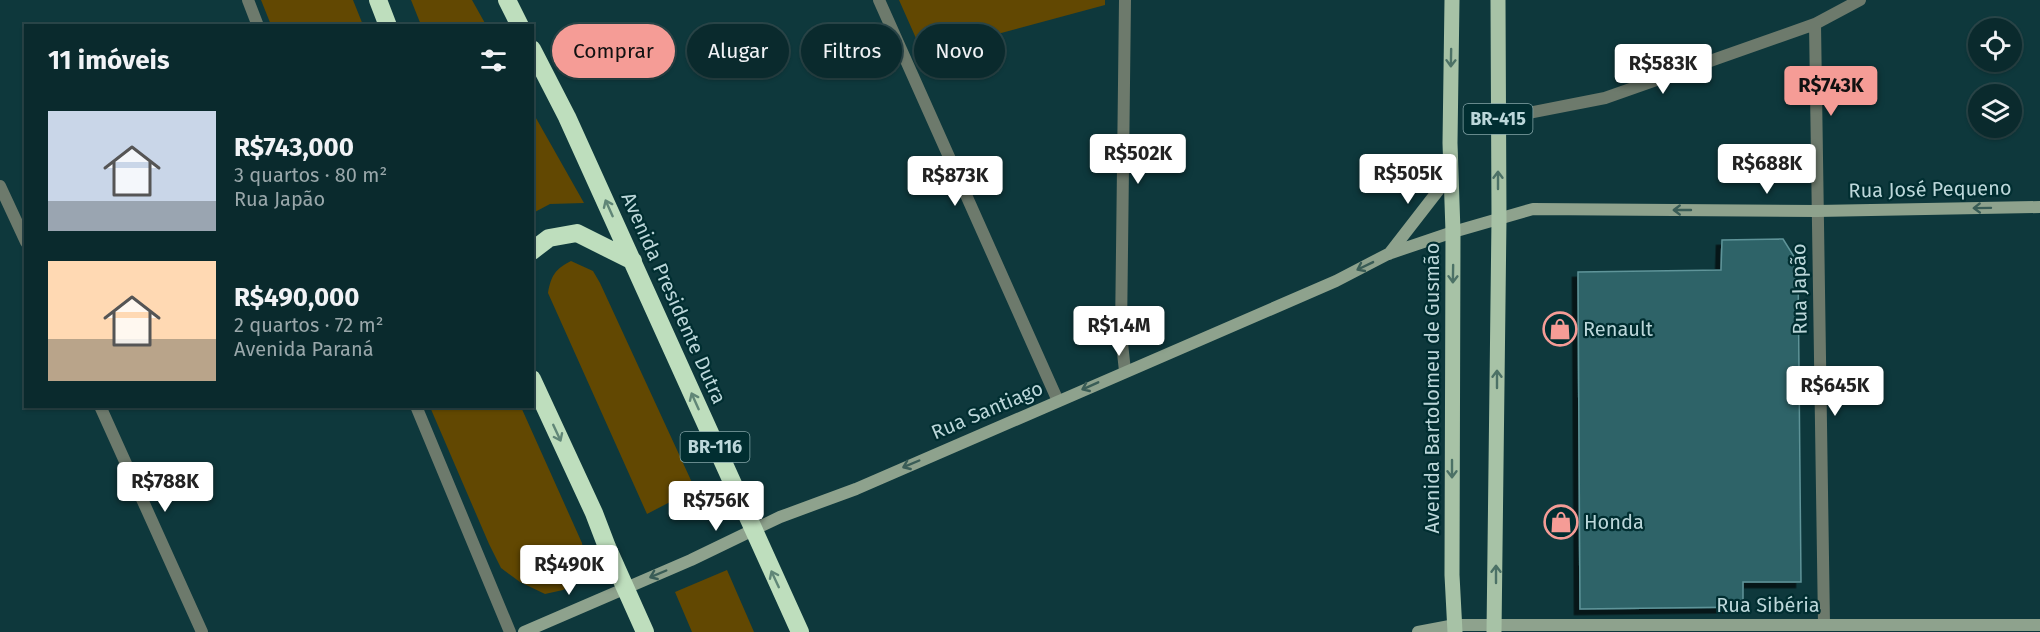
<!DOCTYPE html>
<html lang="pt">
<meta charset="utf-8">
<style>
body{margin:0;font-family:"Fira Sans",sans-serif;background:#183639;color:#f1f3f6;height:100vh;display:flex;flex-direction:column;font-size:22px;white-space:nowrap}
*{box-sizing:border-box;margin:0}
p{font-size:20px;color:#99a7aa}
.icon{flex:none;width:33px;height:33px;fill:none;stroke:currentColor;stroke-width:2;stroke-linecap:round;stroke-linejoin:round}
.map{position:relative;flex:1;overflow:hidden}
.sheet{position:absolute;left:24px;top:24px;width:510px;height:384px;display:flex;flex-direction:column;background:#0a2a2d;border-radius:0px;box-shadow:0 2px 4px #0004,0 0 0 2px #2a4649}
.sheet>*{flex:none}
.hud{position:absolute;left:552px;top:24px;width:570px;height:54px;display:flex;gap:12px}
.buttons{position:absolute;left:1968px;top:18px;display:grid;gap:12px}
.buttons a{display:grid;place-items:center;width:54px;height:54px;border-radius:50%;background:#0a2a2d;box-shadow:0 2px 4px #0004,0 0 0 2px #2a4649;font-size:30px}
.price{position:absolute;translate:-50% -51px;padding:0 14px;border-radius:6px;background:#fff;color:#222;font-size:20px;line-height:39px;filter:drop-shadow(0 2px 3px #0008)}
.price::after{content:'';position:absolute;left:50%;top:36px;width:18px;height:14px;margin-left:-9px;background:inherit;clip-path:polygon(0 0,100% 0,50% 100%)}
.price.on{background:#f59c96;color:#111}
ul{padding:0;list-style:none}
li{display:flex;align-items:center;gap:18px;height:150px;padding:0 24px}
li span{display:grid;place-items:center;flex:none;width:168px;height:120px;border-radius:0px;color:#555}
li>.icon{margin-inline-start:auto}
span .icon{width:72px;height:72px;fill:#fffc;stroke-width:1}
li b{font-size:26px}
h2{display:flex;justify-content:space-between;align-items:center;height:72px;padding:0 24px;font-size:26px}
.pill{padding:0 21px;border-radius:27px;background:#0a2a2d;box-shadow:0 2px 4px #0004,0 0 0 2px #2a4649;font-size:21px;line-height:54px}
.pill.on{background:#f59c96;color:#111}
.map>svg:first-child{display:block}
.green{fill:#624802}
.building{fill:#2d6368;stroke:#5f9499;stroke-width:1.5;filter:url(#shadow)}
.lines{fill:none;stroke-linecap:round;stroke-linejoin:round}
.street{stroke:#6d7a6c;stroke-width:12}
.secondary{stroke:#8ea28d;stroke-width:12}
.primary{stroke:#a7c2a6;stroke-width:15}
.highway{stroke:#bedebd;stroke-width:18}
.oneway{stroke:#4c7166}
.oneway2{stroke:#608677}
.oneway3{stroke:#395c56}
.labels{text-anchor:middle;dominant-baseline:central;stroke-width:4.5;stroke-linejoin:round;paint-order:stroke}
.shield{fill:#012e31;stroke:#84a4a7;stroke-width:1.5}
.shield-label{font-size:18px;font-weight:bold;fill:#bcd7da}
.street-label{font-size:20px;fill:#bcd7da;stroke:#012e31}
.poi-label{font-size:20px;fill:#bcd7da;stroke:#012e31;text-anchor:start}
</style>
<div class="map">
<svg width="2040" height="632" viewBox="0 0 2040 632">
<defs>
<filter id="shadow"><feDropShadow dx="-5.5" dy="5.5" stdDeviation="0" flood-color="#0009"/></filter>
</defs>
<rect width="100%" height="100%" fill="#0e383c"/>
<path class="green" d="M261 0H353L363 25H271Z
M411 0H472L486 25H421Z
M899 0H1105V5L923 54Z
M532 111 584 203 550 204 533 213Z
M571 261 593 271 600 283 695 489 647 514 548 293C551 276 555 269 571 261Z
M430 407H521L582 543 585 561 578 580 563 590 545 594 520 582 501 568 489 544Z
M727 570 754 632H692L675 592Z"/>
<path class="building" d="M1783 239 1798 263 1801 582H1743V607L1580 609 1578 272 1721 270 1722 240Z"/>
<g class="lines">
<path class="street" d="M248 0 258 26
M879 0 1058 401
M1815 24 1824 624
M1498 119 1605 98 1815 24 1860 0
M0 186 26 242
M1125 371 1121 334 1125 0
M100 406 202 632
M416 406 510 632"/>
<path class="secondary" d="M1389 254 1451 174
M524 632 691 560 780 517 856 489 1336 281 1388 254 1453 232 1533 209 1817 211 2040 207
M1418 632 1455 625H2040"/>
<path class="primary" d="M1452 0 1450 143 1453 232 1452 575 1455 632
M1494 632 1499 219 1498 0"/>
<path class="highway" d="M378 0 388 26
M507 0 520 26
M532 49 567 117 800 632
M532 251 549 238 577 233 633 261
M532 379 594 513 607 547 645 632"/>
</g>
<defs><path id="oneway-shaft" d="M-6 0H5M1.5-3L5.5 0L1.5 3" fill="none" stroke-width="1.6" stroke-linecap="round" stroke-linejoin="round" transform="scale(1.5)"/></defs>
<g class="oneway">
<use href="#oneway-shaft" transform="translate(1451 58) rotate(91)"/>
<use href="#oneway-shaft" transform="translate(1498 180) rotate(-90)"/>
<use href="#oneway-shaft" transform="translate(1453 274) rotate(91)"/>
<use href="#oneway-shaft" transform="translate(1497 379) rotate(-90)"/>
<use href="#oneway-shaft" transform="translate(1452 469) rotate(90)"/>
<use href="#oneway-shaft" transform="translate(1496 574) rotate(-90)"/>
</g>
<g class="oneway2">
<use href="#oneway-shaft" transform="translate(609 208) rotate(-114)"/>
<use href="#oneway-shaft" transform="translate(695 401) rotate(-114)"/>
<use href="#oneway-shaft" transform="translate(557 433) rotate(65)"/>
<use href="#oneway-shaft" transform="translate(775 579) rotate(-115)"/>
</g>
<g class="oneway3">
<use href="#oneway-shaft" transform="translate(1982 208) rotate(179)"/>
<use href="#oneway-shaft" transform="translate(1682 210) rotate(-180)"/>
<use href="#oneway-shaft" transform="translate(1365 266) rotate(154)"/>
<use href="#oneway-shaft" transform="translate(1090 386) rotate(156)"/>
<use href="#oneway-shaft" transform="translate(911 464) rotate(157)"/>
<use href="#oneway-shaft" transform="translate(658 574) rotate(157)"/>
</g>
<defs>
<g id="shop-ring" transform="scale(1.725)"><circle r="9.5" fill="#012e31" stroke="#f59c96" stroke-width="1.5"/><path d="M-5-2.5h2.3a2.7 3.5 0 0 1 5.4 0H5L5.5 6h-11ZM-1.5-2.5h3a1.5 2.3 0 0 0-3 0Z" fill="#f59c96"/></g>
</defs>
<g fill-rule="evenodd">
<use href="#shop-ring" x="1560" y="329"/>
<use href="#shop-ring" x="1561" y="522"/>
</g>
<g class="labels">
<g class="shield">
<rect x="1463.5" y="104" width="69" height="30" rx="4.5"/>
<rect x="680.5" y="432" width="69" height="30" rx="4.5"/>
</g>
<g class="shield-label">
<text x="1498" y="119">BR-415</text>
<text x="715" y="447">BR-116</text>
</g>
<g class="street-label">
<text transform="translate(1930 189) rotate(-1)">Rua José Pequeno</text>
<text transform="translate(1799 289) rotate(-91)">Rua Japão</text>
<text transform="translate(674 298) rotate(66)">Avenida Presidente Dutra</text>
<text transform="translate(1432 388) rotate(-90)">Avenida Bartolomeu de Gusmão</text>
<text transform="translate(987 410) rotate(-23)">Rua Santiago</text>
<text x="1768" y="605">Rua Sibéria</text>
</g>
<g class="poi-label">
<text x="1583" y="329">Renault</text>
<text x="1584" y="522">Honda</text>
</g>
</g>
</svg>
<div class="buttons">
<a><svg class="icon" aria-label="locate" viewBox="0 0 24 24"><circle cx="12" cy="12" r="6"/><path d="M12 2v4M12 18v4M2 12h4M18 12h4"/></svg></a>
<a><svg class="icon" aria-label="layers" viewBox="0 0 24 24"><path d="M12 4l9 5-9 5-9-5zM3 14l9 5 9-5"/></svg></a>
</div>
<b class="price" style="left:1663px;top:95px">R$583K</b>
<b class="price on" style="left:1831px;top:117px">R$743K</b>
<b class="price" style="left:1138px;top:185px">R$502K</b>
<b class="price" style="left:1767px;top:195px">R$688K</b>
<b class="price" style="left:1408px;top:205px">R$505K</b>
<b class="price" style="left:955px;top:207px">R$873K</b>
<b class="price" style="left:1119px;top:357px">R$1.4M</b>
<b class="price" style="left:1835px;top:417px">R$645K</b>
<b class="price" style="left:165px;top:513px">R$788K</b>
<b class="price" style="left:716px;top:532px">R$756K</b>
<b class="price" style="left:569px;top:596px">R$490K</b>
<div class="hud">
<a class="pill on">Comprar</a>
<a class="pill">Alugar</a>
<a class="pill">Filtros</a>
<a class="pill">Novo</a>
</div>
<section class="sheet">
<h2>11 imóveis<svg class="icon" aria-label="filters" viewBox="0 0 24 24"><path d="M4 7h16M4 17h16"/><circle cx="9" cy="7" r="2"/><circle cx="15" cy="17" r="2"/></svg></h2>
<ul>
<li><span style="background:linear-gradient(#c9d6e8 75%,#9aa5b1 0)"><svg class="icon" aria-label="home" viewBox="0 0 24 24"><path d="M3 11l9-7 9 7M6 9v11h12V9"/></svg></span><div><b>R$743,000</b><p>3 quartos · 80 m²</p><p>Rua Japão</p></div></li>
<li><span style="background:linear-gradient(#ffd9b3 65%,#b9a48a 0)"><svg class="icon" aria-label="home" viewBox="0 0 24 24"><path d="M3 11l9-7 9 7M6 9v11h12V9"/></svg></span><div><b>R$490,000</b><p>2 quartos · 72 m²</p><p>Avenida Paraná</p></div></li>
</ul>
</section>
</div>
